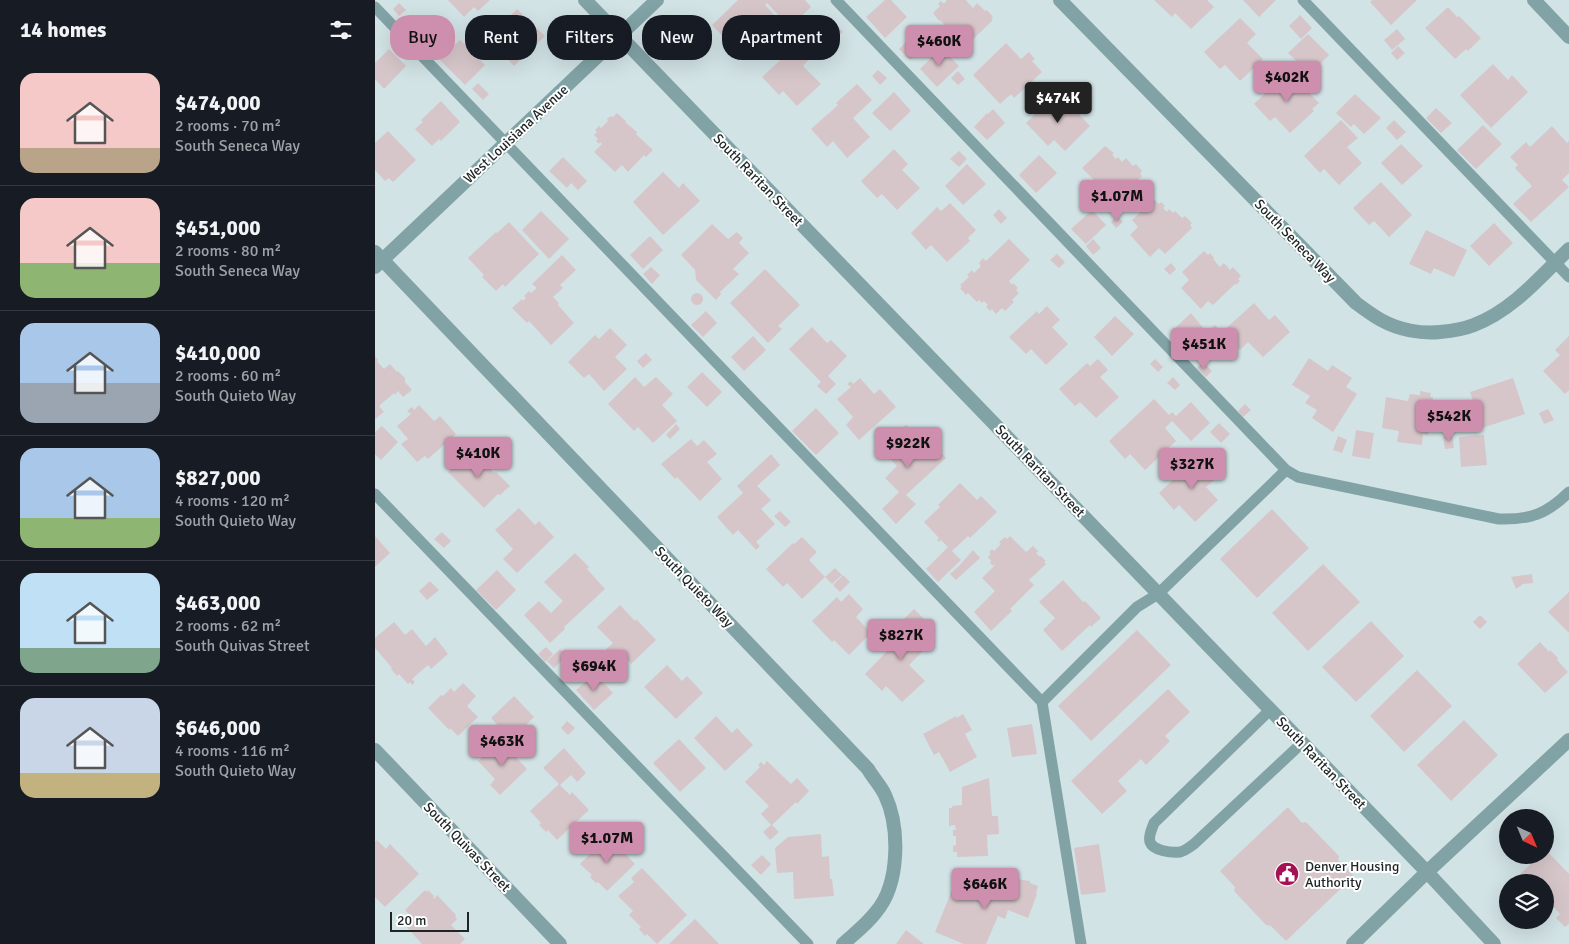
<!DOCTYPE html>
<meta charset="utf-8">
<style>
body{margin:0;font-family:Signika,sans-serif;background:#20242c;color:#f1f3f6;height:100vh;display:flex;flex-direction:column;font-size:19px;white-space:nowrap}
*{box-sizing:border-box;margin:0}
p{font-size:16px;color:#9ea1a6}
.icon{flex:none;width:28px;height:28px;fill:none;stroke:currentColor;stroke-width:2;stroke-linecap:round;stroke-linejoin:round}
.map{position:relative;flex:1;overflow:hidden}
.sheet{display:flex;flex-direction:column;background:#171b24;width:375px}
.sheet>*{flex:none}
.guide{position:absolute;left:15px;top:15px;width:475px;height:45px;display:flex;gap:10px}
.needle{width:32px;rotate:136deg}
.fabs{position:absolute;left:1124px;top:809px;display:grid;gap:10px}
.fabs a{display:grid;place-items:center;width:55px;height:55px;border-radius:50%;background:#171b24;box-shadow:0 5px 20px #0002;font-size:25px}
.scale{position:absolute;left:15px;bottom:12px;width:79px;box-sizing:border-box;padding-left:5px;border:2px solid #1e2526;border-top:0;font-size:14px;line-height:18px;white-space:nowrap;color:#1e2526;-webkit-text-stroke:4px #fff;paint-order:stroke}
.price{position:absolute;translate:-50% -42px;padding:0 11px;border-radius:5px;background:#ce8ead;color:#111;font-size:16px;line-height:32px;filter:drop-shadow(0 1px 2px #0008)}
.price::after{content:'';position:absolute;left:50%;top:30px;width:15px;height:11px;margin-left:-8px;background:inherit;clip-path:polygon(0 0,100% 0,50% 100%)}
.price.selected{background:#222;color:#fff}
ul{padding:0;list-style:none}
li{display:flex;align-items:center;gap:15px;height:125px;padding:0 20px}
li+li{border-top:1px solid #363941}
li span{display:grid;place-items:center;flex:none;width:140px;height:100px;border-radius:15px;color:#555}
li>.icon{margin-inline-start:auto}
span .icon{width:60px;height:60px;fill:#fffc;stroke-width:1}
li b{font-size:21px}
h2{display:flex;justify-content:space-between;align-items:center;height:60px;padding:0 20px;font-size:21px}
.chip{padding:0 18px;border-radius:20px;background:#171b24;box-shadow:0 5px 20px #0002;font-size:18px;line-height:45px}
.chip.selected{background:#ce8ead;color:#111}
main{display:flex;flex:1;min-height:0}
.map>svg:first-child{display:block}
.building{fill:#d6c6ca}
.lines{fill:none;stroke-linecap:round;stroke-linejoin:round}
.service{stroke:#82a3a6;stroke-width:11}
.minor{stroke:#82a3a6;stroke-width:14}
.tertiary{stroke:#82a3a6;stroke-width:14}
.labels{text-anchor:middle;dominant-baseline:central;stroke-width:4;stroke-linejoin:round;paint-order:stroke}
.street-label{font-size:14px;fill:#1e2526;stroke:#fff}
.poi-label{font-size:14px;fill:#1e2526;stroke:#fff;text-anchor:start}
</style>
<main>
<section class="sheet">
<h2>14 homes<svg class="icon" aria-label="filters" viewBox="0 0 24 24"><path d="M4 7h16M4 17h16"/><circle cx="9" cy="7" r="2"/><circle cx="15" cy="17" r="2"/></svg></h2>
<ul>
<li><span style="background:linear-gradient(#f6c9c9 75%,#b9a48a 0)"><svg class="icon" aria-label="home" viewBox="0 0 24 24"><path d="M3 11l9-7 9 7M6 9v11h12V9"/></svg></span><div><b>$474,000</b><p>2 rooms · 70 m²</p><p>South Seneca Way</p></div></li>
<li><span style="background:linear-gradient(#f6c9c9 65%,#8fb573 0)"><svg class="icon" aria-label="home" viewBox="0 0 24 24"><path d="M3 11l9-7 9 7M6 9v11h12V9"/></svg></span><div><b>$451,000</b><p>2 rooms · 80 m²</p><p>South Seneca Way</p></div></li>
<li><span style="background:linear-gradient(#a9c7e8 60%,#9aa5b1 0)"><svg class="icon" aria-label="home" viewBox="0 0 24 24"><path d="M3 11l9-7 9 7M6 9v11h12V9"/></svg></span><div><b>$410,000</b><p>2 rooms · 60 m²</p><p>South Quieto Way</p></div></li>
<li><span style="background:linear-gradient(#a9c7e8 70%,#8fb573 0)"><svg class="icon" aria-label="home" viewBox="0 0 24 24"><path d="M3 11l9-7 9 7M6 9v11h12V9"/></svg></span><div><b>$827,000</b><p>4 rooms · 120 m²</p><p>South Quieto Way</p></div></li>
<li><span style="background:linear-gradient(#bfe0f5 75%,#7fa58c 0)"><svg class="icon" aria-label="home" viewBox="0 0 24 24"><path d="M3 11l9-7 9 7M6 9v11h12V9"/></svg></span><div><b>$463,000</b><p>2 rooms · 62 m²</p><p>South Quivas Street</p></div></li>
<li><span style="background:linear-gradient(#c9d6e8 75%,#c2b280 0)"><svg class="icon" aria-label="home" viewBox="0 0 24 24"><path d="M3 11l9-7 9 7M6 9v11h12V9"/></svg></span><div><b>$646,000</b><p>4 rooms · 116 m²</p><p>South Quieto Way</p></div></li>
</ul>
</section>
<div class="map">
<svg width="1194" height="944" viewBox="0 0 1194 944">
<rect width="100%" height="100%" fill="#d2e3e5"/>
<path class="building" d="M73 0H115L103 11 99 7 89 17Z
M363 0H430L436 7 415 27 392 3 390 5 406 22 395 32 396 33 374 55 358 38 354 43 337 25Z
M510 0H516L532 17 510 38 491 17Z
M572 0H591L598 8 602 3 610 11 612 10 618 17 616 19 618 20 591 46 589 44 577 55 558 35 569 24 565 20 564 21 558 13 565 6 563 4 566 1 569 4Z
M779 0H832L839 7 816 29 800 13 797 17Z
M868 0H901L884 17Z
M997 0H1042L1016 25 995 2Z
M24 3 31 10 24 16 18 9Z
M1073 7 1082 17 1084 16 1106 38 1093 51 1091 49 1080 59 1050 28Z
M142 9 170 36 139 66 117 43 125 35 121 30Z
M925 15 937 28 926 39 914 26Z
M865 18 881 34 872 43 888 59 865 81 850 65 845 69 829 52Z
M460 23 468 32 460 39 452 31Z
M1022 29 1030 39 1017 50 1009 40Z
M933 34 954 55 935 74 913 53Z
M85 40 110 65 90 85 64 59Z
M533 40 545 52 535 60 524 49Z
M631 43 646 59 654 52 660 59 657 61 667 72 639 98 636 94 625 104 598 75Z
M424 45 436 57 428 66 446 84 422 106 408 91 404 95 387 77 415 51 416 53Z
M1023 46 1030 53 1022 60 1016 53Z
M566 48 584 66 562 87 545 69Z
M14 49 31 66 9 89 0 79V63Z
M1118 64 1133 80 1137 75 1153 92 1116 128 1085 95Z
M503 70 512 78 505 85 497 76Z
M583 71 590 79 583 85 576 78Z
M917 75 944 103 937 109 939 111 915 133 900 117 895 121 879 104 906 78 910 82Z
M103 83 114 94 108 100 97 89Z
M482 84 497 100 478 118 495 137 472 158 458 141 452 147 436 129 463 105 461 103Z
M519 92 536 111 515 131 497 113Z
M980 94 1006 118 989 134 979 124 976 127 961 113Z
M680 95 696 112 699 109 715 126 690 151 679 140 673 146 651 123Z
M66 101 85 122 66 141 64 139 57 146 40 129 48 122 46 120Z
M1061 108 1077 123 1066 133 1051 118Z
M618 109 630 123 612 140 599 127 612 113 613 114Z
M242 113 251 121 250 122 262 132 261 134 264 137 278 150 271 157 269 155 253 172 247 165 240 172 219 152 227 144 225 142 224 144 221 141 223 139 219 135 222 132 220 130 224 126 226 128 233 121 232 119 236 116 238 117Z
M966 120 983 138 972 147 987 163 964 185 949 169 945 173 929 156Z
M1019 120 1031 132 1022 140 1011 128Z
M1108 125 1127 144 1101 169 1082 150Z
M1177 126 1192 143 1194 141V173L1187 180 1194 187 1156 222 1138 204 1157 186 1140 168 1143 165 1135 157 1151 142 1155 147Z
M13 131 41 160 18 182 14 178 10 181 0 170V143Z
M1026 144 1048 166 1027 185 1006 163Z
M730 146 739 153 737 155 741 159 743 157 747 162 751 158 758 166 761 164 767 171 765 174 767 176 740 202 738 201 731 208 717 194 725 186 707 168Z
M519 149 533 164 527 170 545 188 522 210 507 194 502 198 486 181Z
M584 151 592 159 584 167 575 159Z
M664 155 682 173 661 193 644 175Z
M188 157 212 181 203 190 196 183 192 188 174 171Z
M592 164 611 184 588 205 570 186Z
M288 172 304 188 308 183 325 201 288 235 258 202Z
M1006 182 1037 215 1014 237 999 221 994 225 978 208Z
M779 199 784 204 786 202 790 206 788 208 792 212 794 209 798 213 800 211 807 218 810 216 817 223 815 225 817 228 790 254 784 248 775 257 755 235 763 227 757 220Z
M575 203 601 230 593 238 595 241 572 262 556 245 551 250 536 233 562 207 566 211Z
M624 209 632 218 626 224 618 215Z
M717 210 731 225 711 244 696 229Z
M166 211 194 239 174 259 147 230Z
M742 216 748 222 741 228 736 222Z
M134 222 164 254 130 287 128 284 121 291 107 277 109 275 93 258 121 232 122 233Z
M1119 223 1138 243 1114 266 1095 246Z
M337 224 353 239 362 232 368 238 364 243 374 253 358 269 364 274 345 292 346 294 341 300 321 280 320 270 306 255Z
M1051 230 1092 250 1079 277 1059 268 1056 274 1034 264Z
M275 236 288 250 268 269 255 255Z
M634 239 655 260 634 281 637 285 638 283 643 288 641 290 644 293 637 300 639 302 630 311 627 308 621 314 617 309 615 311 611 307 613 305 609 301 607 303 604 300 602 302 593 293 591 295 585 288 587 287 585 285 594 277 592 275 597 270 599 273 606 266 604 263 608 258 611 261Z
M718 239 726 248 718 255 711 246Z
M829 251 833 255 835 253 839 258 838 259 845 267 849 263 855 270 858 267 866 276 863 279 865 281 861 285 860 284 838 305 833 301 826 309 806 288 814 280 807 272Z
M682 254 690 262 684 268 675 260Z
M187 255 201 270 185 285 188 288 178 297 184 303 183 305 199 323 176 345 154 321 152 323 137 308 147 299 148 301 151 298 149 296 154 291 156 293 162 288 157 284Z
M796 263 801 269 795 275 789 269Z
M276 267 285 275 277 284 268 274Z
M390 269 425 305 403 326 407 329 393 343 355 303Z
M316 299a6 6 0 1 1 12 0a6 6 0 1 1-12 0Z
M879 303 894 320 900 315 915 332 888 357 873 342 865 350 851 335 840 345 830 334 840 325 847 332Z
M672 306 685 320 677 327 693 344 671 365 656 349 651 354 634 337 662 311 664 314Z
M331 311 342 323 328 337 316 325Z
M816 313 829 329 812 345 798 330Z
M740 316 759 334 737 356 719 337Z
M437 327 452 343 456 340 472 356 453 376 461 384 451 394 442 386 446 382 414 349Z
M235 328 252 345 240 357 252 369 229 391 214 374 209 378 193 362 220 335 224 339Z
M378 336 391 350 369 371 356 357Z
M1194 336V390L1190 394 1168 371 1185 355 1180 350Z
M271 353 277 360 268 368 262 361Z
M0 356 3 360 2 361 9 369 15 364 22 372 23 371 30 378V382L37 390 28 397 23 391 20 395 19 393 4 406 9 412 0 419Z
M934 358 953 371 957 365 977 378 971 387 982 394 958 432 937 418 942 410 930 403 935 396 917 385Z
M723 359 733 370 725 377 744 397 721 418 705 402 700 406 684 389 712 363 715 366Z
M780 359 788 367 783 372 775 364Z
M828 362 837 371 831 377 822 368Z
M327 372 347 392 332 407 312 387Z
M260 377 269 387 281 377 298 394 287 405 302 421 278 443 263 427 259 431 233 404Z
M798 377 805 385 800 390 792 383Z
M485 378 499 394 505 389 521 407 484 440 471 425 478 417 462 399 476 387 472 384 476 381 478 384Z
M1138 378 1150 414 1107 428 1095 392Z
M1045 391 1056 393 1055 397H1058L1053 435 1048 434 1047 445 1022 442 1024 431 1007 428 1011 397 1033 401 1035 394 1045 395Z
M779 399 794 415 797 412 801 416 816 402 835 423 816 441 797 421 790 428 801 441 770 470 755 454 750 459 734 441Z
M870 404 876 410 868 417 863 411Z
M44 405 59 421 65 416 81 434 53 459 50 456 42 462 26 444 33 439 22 426 36 414 32 411 37 407 39 410Z
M441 408 464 433 441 455 417 431Z
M1173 409 1179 420 1169 424 1164 413Z
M844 423 855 434 846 443 835 432Z
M301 424 305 429 295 439 291 435Z
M531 425 549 443 553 439 571 458 531 495 541 504 521 524 507 509 524 492 510 478 522 466 506 449Z
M7 426 23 442 6 460 0 454V432Z
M981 430 999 433 995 459 977 456Z
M1107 435H1109L1112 465 1086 467 1084 437Z
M963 436 972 440 967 453 958 450Z
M1077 436 1079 448 1070 449 1068 437Z
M316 439 322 446 329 440 342 454 332 462 347 479 325 501 302 477 300 479 286 464Z
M96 450 119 473 121 472 135 486 125 495 123 494 109 508 73 472Z
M396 454 405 465 382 486 396 500 386 509 400 524 381 542 385 546 381 550 363 530 358 535 342 517 368 493 362 486Z
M823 456 843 477 831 487 843 500 820 522 804 505 799 510 784 493Z
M585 483 602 500 606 496 622 512 595 538 593 536 577 551 586 560 563 582 551 569 573 547 566 540 564 542 562 540 564 538 549 522 565 507 563 505Z
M144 508 160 525 164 521 179 537 142 573 128 559 138 549 120 530Z
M897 509 934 548 882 598 845 559Z
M405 511 416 522 410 527 399 516Z
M67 532 76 541 69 548 59 539Z
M0 536 15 553 0 567Z
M635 536 651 552 658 546 663 551 661 553 665 557 666 556 671 561 669 562 671 564 654 580 659 585 635 609 637 611 616 631 599 612 620 591 607 578 620 565 619 564 618 566 615 563 616 561 613 557 616 554 614 552 617 549 619 551 626 544 624 542 630 537 632 539Z
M427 537 442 552 434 560 450 577 427 599 412 583 408 587 391 569 418 543 419 544Z
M598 550 605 558 581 580 575 574 584 566Z
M200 553 214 567 212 569 230 589 189 627 190 629 175 643 149 615 164 601 176 613 188 601 169 582Z
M948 564 985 602 933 651 897 613Z
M460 568 467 575 457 584 450 577Z
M122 570 141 590 121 610 101 590Z
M1157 574 1158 583 1148 584 1141 589 1136 577Z
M468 575 475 582 465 592 458 585Z
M688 580 708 602 710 601 726 618 716 627 715 625 687 651 668 630 680 618 664 602Z
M55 581 64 590 52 600 44 591Z
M1194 592V633L1173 612Z
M474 594 488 609 481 617 496 633 474 655 459 640 457 642 437 621 462 597 466 602Z
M245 605 260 621 261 619 281 640 256 664 252 659 243 667 229 651 238 643 222 627Z
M539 609 554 624 539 640 549 650 534 665 550 681 527 702 511 686 507 691 490 674 516 647 518 649 532 635 522 626Z
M1105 615 1112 622 1105 629 1098 622Z
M996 621 1029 656 981 702 947 667Z
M19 622 30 635 37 629 51 646 60 637 73 654 56 669 53 665 37 679 40 682 37 685 35 682 33 684 24 674 22 676 16 669 17 668 0 648V638Z
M762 630 796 665 716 741 683 706Z
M1165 642 1174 652 1175 650 1183 658 1182 660 1193 672 1170 693 1142 664Z
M171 647 178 654 170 662 163 654Z
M185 649 192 656 179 668 172 661Z
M292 665 307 681 312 676 328 693 301 719 269 687Z
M1042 670 1077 706 1029 752 995 716Z
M220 674 238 693 219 710 201 690Z
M88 683 101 696 92 706 103 717 83 736 75 728 74 730 53 708 66 695 68 696 76 688 79 692Z
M793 689 815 712 790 736 795 741 771 765 766 759 743 781 752 791 727 814 696 781Z
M139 696 159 717 136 740 116 718Z
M588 714 597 730 590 734 602 757 575 772 564 752 559 755 548 734 581 716 582 718Z
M341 716 357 733 362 728 378 745 350 771 319 738Z
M1089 720 1123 755 1076 801 1042 765Z
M192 721 200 728 193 735 186 728Z
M657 724 662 754 637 757 632 728Z
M304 739 331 768 305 792 278 763Z
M125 740 152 769 125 795 115 785 120 779 103 761Z
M189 748 211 773 202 782 196 775 185 785 195 795 197 792 214 810 182 840 173 830 171 832 164 825 166 823 155 811 184 784 168 768Z
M392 761 416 784 422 778 434 791 422 804 421 802 397 825 404 832 395 840 388 832 396 825 386 814 394 806 370 782 385 767 383 765 386 762 389 765Z
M614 778 617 816H623L624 834 612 835 613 856 582 857V852H578V846L581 845V836H578V830H581L580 825 574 826V808H577V806L587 805V787Z
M913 807 927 823 931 822 964 856 963 860 979 876 911 941 896 926 891 925 859 891 860 887 845 871Z
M446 834 447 857 454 856 455 879H457L459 896 419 899 418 872 402 873 400 848 413 837Z
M233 836 260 864 232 891 223 882 221 883 215 877 217 875 205 864Z
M2 840 11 849 15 844 44 874 10 907 0 897V842Z
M724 844 731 892 706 895 699 848Z
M1170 849 1194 874V924L1190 927 1181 918 1185 914 1170 898V882H1155L1146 873 1165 855H1170Z
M387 855 396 864 386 875 376 865Z
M267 868 312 915 282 944 272 934 270 936 264 929 266 927 254 915 258 911 243 896 259 882 256 878Z
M624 876 655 881V883L663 886 661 893 662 894 653 918 633 910 630 919 623 916 611 944H589L560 932 577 890 595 898 596 895 600 897 599 899 612 904 613 902H611L621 878 623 879Z
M50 890 52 892 53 890 59 896 58 897 59 899 62 895 81 915 80 917 82 919 76 925 90 939 85 944H47L30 925 37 918 30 910Z
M320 919 344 944H294Z
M531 930 549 944H521Z"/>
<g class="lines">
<path class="service" d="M461 0 911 470 923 477 1124 519C1155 520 1172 514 1194 492
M928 0 1194 277
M0 7 667 702 706 944
M0 494 433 944
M667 702 762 607 783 594 911 470
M895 710 779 823C777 829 773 836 775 842 778 851 797 853 805 852 810 851 815 847 819 844L927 743"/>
<path class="minor" d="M210 0 1052 872 1119 944
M685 0 981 303C989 309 997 315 1006 320 1024 330 1046 334 1065 332 1076 331 1089 329 1099 325 1138 310 1165 277 1194 249
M1159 0 1194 37
M0 252 493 769C498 778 506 786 510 795 525 827 525 884 501 912 492 924 479 934 468 944
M0 750 185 944
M978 944 1052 872 1194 740"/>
<path class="tertiary" d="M0 267 282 0"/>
</g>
<defs>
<g id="civic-disc" transform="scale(1.25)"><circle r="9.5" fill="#a41254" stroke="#fff"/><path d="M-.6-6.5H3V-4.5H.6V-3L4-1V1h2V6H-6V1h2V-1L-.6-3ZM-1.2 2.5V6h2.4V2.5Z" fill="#fff"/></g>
</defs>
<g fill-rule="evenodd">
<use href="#civic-disc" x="912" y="874"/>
</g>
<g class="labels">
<g class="street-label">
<text transform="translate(141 134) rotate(-43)">West Louisiana Avenue</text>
<text transform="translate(383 180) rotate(46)">South Raritan Street</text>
<text transform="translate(920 241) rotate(46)">South Seneca Way</text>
<text transform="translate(665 471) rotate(46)">South Raritan Street</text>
<text transform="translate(319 587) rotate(46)">South Quieto Way</text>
<text transform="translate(946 763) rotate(46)">South Raritan Street</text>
<text transform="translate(92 847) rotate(46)">South Quivas Street</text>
</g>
<g class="poi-label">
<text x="930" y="866">Denver Housing<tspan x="930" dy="16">Authority</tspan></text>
</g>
</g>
</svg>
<div class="fabs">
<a><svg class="needle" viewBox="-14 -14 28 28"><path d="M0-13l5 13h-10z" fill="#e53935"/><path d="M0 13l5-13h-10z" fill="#9ea1a6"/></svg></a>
<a><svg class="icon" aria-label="layers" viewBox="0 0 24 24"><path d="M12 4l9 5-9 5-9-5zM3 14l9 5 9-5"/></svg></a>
</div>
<div class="scale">20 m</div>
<b class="price" style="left:564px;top:67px">$460K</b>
<b class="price" style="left:912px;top:103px">$402K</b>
<b class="price selected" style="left:683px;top:124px">$474K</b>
<b class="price" style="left:742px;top:222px">$1.07M</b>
<b class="price" style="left:829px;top:370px">$451K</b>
<b class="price" style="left:1074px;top:442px">$542K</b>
<b class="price" style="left:533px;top:469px">$922K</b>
<b class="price" style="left:103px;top:479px">$410K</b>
<b class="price" style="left:817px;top:490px">$327K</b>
<b class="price" style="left:526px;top:661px">$827K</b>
<b class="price" style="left:219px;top:692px">$694K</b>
<b class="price" style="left:127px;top:767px">$463K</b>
<b class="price" style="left:232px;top:864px">$1.07M</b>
<b class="price" style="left:610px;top:910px">$646K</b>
<div class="guide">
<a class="chip selected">Buy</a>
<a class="chip">Rent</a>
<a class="chip">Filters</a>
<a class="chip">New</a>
<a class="chip">Apartment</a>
</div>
</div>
</main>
